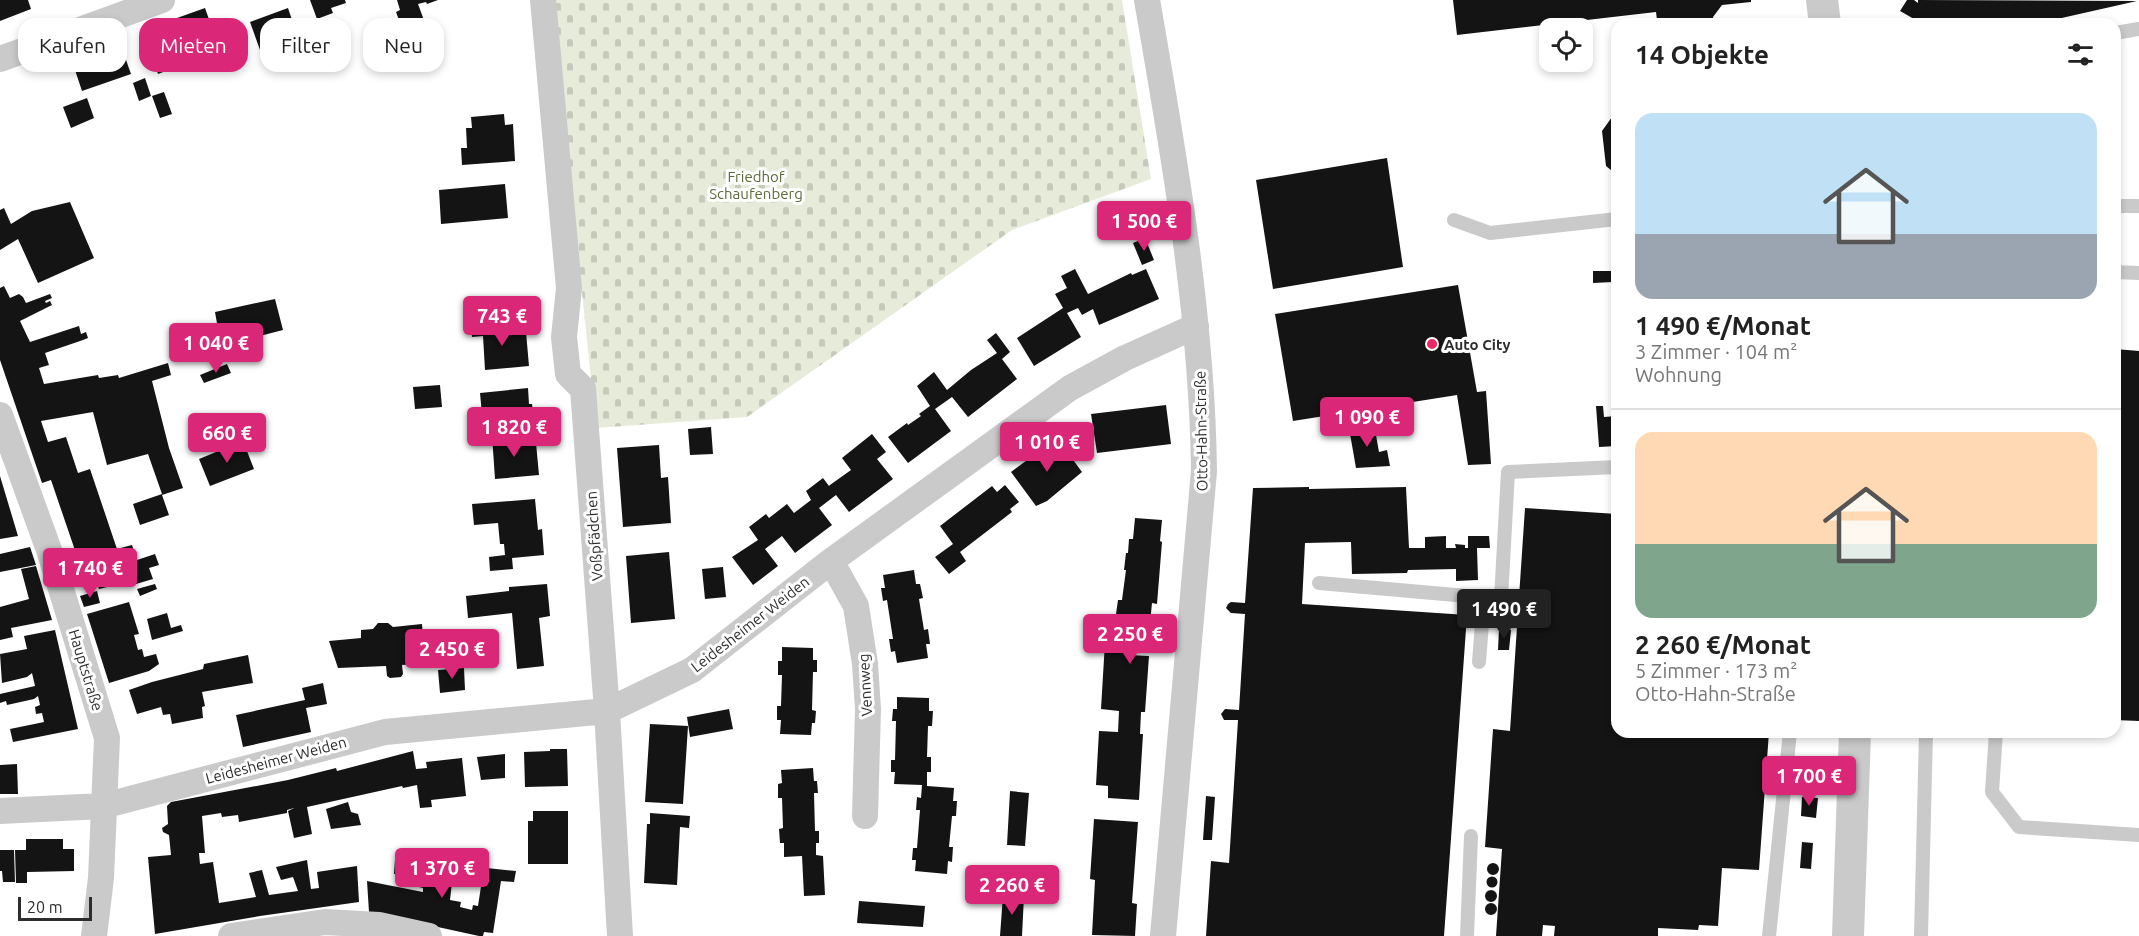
<!DOCTYPE html>
<html lang="de">
<meta charset="utf-8">
<style>
body{margin:0;font-family:Ubuntu,sans-serif;background:#f6f6f6;color:#222;height:100vh;display:flex;flex-direction:column;font-size:22px;white-space:nowrap}
*{box-sizing:border-box;margin:0}
p{font-size:20px;color:#767676}
.icon{flex:none;width:33px;height:33px;fill:none;stroke:currentColor;stroke-width:2;stroke-linecap:round;stroke-linejoin:round}
.map{position:relative;flex:1;overflow:hidden}
.side{position:absolute;left:1611px;top:18px;width:510px;height:720px;display:flex;flex-direction:column;background:#fff;border-radius:18px;box-shadow:0 3px 9px #0003}
.side>*{flex:none}
.top-card{position:absolute;left:18px;top:18px;width:570px;height:54px;display:flex;gap:12px}
.tools{position:absolute;left:1539px;top:18px;display:grid;gap:12px}
.tools a{display:grid;place-items:center;width:54px;height:54px;border-radius:12px;background:#fff;box-shadow:0 3px 9px #0003;font-size:30px}
.scale{position:absolute;left:18px;bottom:15px;width:74px;box-sizing:border-box;padding-left:6px;border:3px solid #2d2d2d;border-top:0;font-size:16px;line-height:21px;white-space:nowrap;color:#2d2d2d;-webkit-text-stroke:4px #fff;paint-order:stroke}
.price{position:absolute;translate:-50% -51px;padding:0 14px;border-radius:6px;background:#db2777;color:#fff;font-size:20px;line-height:39px;filter:drop-shadow(0 2px 3px #0008)}
.price::after{content:'';position:absolute;left:50%;top:36px;width:18px;height:14px;margin-left:-9px;background:inherit;clip-path:polygon(0 0,100% 0,50% 100%)}
.price.active{background:#222;color:#fff}
ul{padding:0;list-style:none}
li{display:grid;align-content:center;gap:12px;height:318px;padding:0 24px}
li+li{border-top:2px solid #e0e0e0}
li span{display:grid;place-items:center;height:186px;border-radius:18px;color:#555}
li>.icon{margin-inline-start:auto}
span .icon{width:108px;height:108px;fill:#fffc;stroke-width:1}
li b{font-size:26px}
h2{display:flex;justify-content:space-between;align-items:center;height:72px;padding:0 24px;font-size:26px}
.chip{padding:0 21px;border-radius:18px;background:#fff;box-shadow:0 3px 9px #0003;font-size:21px;line-height:54px}
.chip.active{background:#db2777;color:#fff}
.map>svg:first-child{display:block}
.cemetery{fill:url(#cemetery-stones)}
.building{fill:#141414}
.lines{fill:none;stroke-linecap:round;stroke-linejoin:round}
.service{stroke:#cacaca;stroke-width:14}
.minor{stroke:#cacaca;stroke-width:26}
.tertiary{stroke:#cacaca;stroke-width:32}
.poi-dot{fill:#eb2766;stroke:#fff;stroke-width:2}
.labels{text-anchor:middle;dominant-baseline:central;stroke-width:6;stroke-linejoin:round;paint-order:stroke}
.park-label{font-size:15px;fill:#5c6939;stroke:#fff}
.poi-label{font-size:15px;font-weight:bold;fill:#2d2d2d;stroke:#fff;text-anchor:start}
.street-label{font-size:15px;fill:#2d2d2d;stroke:#fff}
</style>
<div class="map">
<svg width="2139" height="936" viewBox="0 0 2139 936">
<defs>
<pattern id="cemetery-stones" width="16" height="16" patternUnits="userSpaceOnUse" patternTransform="scale(1.5)"><rect width="16" height="16" fill="#e7ebd9"/><path d="M2 7V4a2 2 0 0 1 4 0v3zM10 15v-3a2 2 0 0 1 4 0v3z" fill="#c6cabb"/></pattern>
</defs>
<rect width="100%" height="100%" fill="#fff"/>
<path class="cemetery" d="M552 0H1122L1151 179 1012 230 747 417 596 428Z"/>
<path class="building" d="M0 0H28L31 9 0 21Z
M310 0H345L346 3 331 8 333 13 317 19Z
M397 0H438L427 4 426 2 418 4 425 23 403 31 396 12 400 10Z
M1453 0H1751V2L1722 5 1713 17 1714 24H1675L1674 18 1657 20 1656 12 1457 35Z
M1907 0H1914L1918 3V0L2137 1 2035 24H1911L1914 19 1900 11Z
M205 8 216 39 190 49 194 60 158 74 148 45 150 44 148 40 153 38 149 28Z
M288 8 301 47 325 38 331 57 308 65 303 51 288 56 287 53 264 61 250 22Z
M120 43 131 74 82 91 72 61 95 50Z
M230 49 237 68 226 71 219 53Z
M145 78 151 96 139 101 133 83Z
M164 92 172 114 160 118 152 96Z
M87 98 94 118 71 128 63 107Z
M1617 110V175L1606 166 1602 131Z
M504 114 505 125 513 124 515 161 462 165 461 148H467L466 128H472L471 117Z
M1387 158 1403 267 1273 289 1256 180Z
M505 184 508 218 441 224 439 190Z
M70 202 94 258 38 283 18 239 0 250V210L4 208 11 224 32 211Z
M1145 238 1154 260 1142 265 1133 243Z
M1075 269 1088 294 1131 273 1132 275 1146 269 1159 299 1099 325 1093 309 1082 315 1078 308 1067 313 1081 337 1034 366 1017 338 1063 308 1055 294 1067 288 1061 276Z
M1593 271H1613V282L1593 283Z
M1458 285 1477 392 1486 391 1491 464 1468 465 1457 395 1293 421 1275 314Z
M4 286 10 298 19 294 23 297 26 303 50 294 52 298 45 301 46 303 50 301 52 305 20 321 30 342 79 326 81 334 86 332 88 338 83 340 45 353 49 365 39 368 44 384 98 375 99 378 118 375 119 378 168 363 171 375 152 381 169 448 183 488 162 495 169 515 140 525 133 504 162 494 148 454 107 465 93 412 41 421 48 442 66 437 78 473 90 469 117 549 132 545 137 560 155 554 159 565 149 568 153 579 136 584 130 567 107 574 111 586 99 589 95 578 101 576 95 557 79 562 51 480 42 483 0 360V288Z
M275 299 283 330 221 346 215 312Z
M496 319 497 334 526 332 529 366 485 370 483 336 472 337 471 325Z
M996 333 1010 352 1002 359 1017 379 968 417 952 397 935 409 951 431 908 463 888 437 907 423 908 425 921 416 919 414 930 406 917 386 934 372 947 390 971 370 997 353 987 340Z
M2115 349 2139 351V721L2115 720Z
M227 364 231 373 204 383 200 375Z
M440 385 442 407 415 409 413 387Z
M528 388 529 404H532L534 421 483 425 480 393Z
M1166 405 1171 444 1097 453 1091 414Z
M1596 406H1603L1604 417 1617 416V446L1599 447Z
M1374 424 1379 452 1387 450 1390 466 1356 468 1349 428Z
M711 427 713 454 690 455 688 429Z
M515 434 516 445 536 443 539 475 495 479 492 435Z
M872 434 886 452 877 459 893 479 849 512 836 495 819 508 832 525 795 553 782 536 765 549 778 566 753 585 732 557 758 540 749 527 766 514 769 518 787 504 794 513 811 500 806 491 823 478 829 486 830 485 851 470 842 458Z
M1057 438 1082 472 1047 501 1036 506 1011 472Z
M243 441 254 469 210 486 199 459Z
M659 445 661 478 668 477 671 523 623 527 617 448Z
M0 476 18 536 0 539Z
M1005 485 1019 502 1010 509 1012 512 960 552 966 561 949 574 935 557 953 544 940 526 992 486 997 492Z
M1309 487V489L1406 487 1409 548H1425V537L1446 536V548H1456L1455 544 1465 545V548H1468V536H1489L1490 548H1477L1478 580 1456 581V569L1408 570 1407 573 1352 574 1351 542 1305 543 1302 604 1467 615 1444 936H1206L1211 861 1229 863 1238 720H1224L1221 714 1225 709 1239 710 1245 614 1231 613 1226 608 1228 604 1231 602 1245 603 1253 488Z
M535 499 538 530 542 529 544 555 512 558 513 569 490 571 489 557 505 555 504 544H500L498 523 474 525 472 504Z
M1525 508 1617 514V732H1769L1759 870 1722 868 1718 926 1699 925 1698 930 1658 928V936H1554L1555 926 1543 925 1542 936H1496L1502 849 1485 847 1493 729 1510 731Z
M1135 518 1162 520 1160 541 1162 542 1157 604 1152 603 1149 634H1146L1145 645 1129 644 1128 655 1149 656 1145 712H1141L1140 734H1143L1139 800 1108 798V786L1096 785 1099 731 1118 732 1119 711 1101 709 1105 642 1117 643 1118 632 1113 631 1115 614H1116L1118 600H1122L1126 570H1124L1126 553H1128L1129 539H1133Z
M30 547 36 565 0 572V554Z
M669 552 675 619 631 623 626 556Z
M36 566 52 620 11 628 13 637 0 640V607L29 599 21 569Z
M723 567 726 597 705 599 702 569Z
M914 570 916 584H920L923 598 919 599 924 630 928 629 930 644H926L928 658 897 663 895 651 891 652 889 639H893L887 600 883 601 881 588H885L883 575Z
M155 584 157 589 140 596 137 589Z
M547 584 550 616 539 618 544 666 517 669 512 613 468 618 466 596 509 591V587Z
M97 591 100 603 84 607 80 596Z
M129 602 139 634 134 635 138 650 142 649 144 657 156 654 159 664 149 671 109 683 87 614Z
M167 613 171 628 181 625 183 631 152 640 147 619Z
M378 623H388L393 627 422 624 425 663 402 665 403 674 401 677 390 678 387 676 386 666 338 668 329 641 361 638V630L373 629Z
M55 630 78 729 13 742 10 729 44 722 42 713 36 714 35 707 40 705 38 696 34 699 7 705 6 701 0 703V694L35 686 32 673 27 677 2 683 0 654 27 649 24 636Z
M1499 630H1511L1509 650H1498Z
M782 647 813 648V660H817V672H813L812 710 816 711 815 723H812L811 735 780 734 781 720H777V706H781L782 675H778V661H782Z
M248 655 253 683 202 692 205 706 202 707 203 718 172 724 170 714 163 715 161 707 137 714 129 690 152 682 203 669 204 664Z
M464 668 465 690 440 693 438 670Z
M323 683 327 704 306 708 311 732 243 747 236 715 305 700 302 688Z
M897 697 929 698V711H933L932 726H928L927 757H931V772H927V786L954 788 953 801H957L956 816H952L949 847H953L952 862 948 861 947 874 915 871 916 860H912L913 848H917L920 810H916L917 797 921 798 922 785 894 784 895 772H891V760H895L896 721H892L893 709H897Z
M729 709 733 729 690 737 687 717Z
M650 724 688 726 683 804 645 802Z
M550 749H567L568 786 525 787 524 752 550 751Z
M413 751 416 769 427 768 426 762 462 758 466 796 431 800 432 807 420 808 417 785 403 788 402 786 307 807 312 834 294 838 288 811 294 808 287 810V813L239 822 238 815 222 817 221 813 202 816 205 853H199L200 864 213 862 219 903 256 897 249 873 262 870 269 895 298 891 293 877 281 880 276 867 307 860 311 889 319 888 317 872 357 866 359 902 260 916 155 934 148 857 171 855 169 835 163 832 162 828 168 824 167 806 171 802 288 780 336 768 337 771Z
M505 754V778L481 780 477 757Z
M17 764 18 794H0V765Z
M813 768 814 781H817L818 793H814L815 831H819V843H816V855L823 856 825 895 804 896 802 856 784 857V843H780L779 829 783 828 782 798H778V784L782 783 781 770Z
M1010 791 1029 793 1025 846 1007 845Z
M1206 796 1215 797 1212 840H1203Z
M1802 797 1818 798 1816 818 1801 816Z
M348 802 351 812 358 814 361 825 331 829 326 809Z
M533 811H568V864H528V821H533Z
M650 813 690 816 689 828 680 827 677 885 644 883 647 824H650Z
M1094 819 1138 822 1132 903 1137 904 1135 936 1092 935 1095 880 1090 879Z
M26 839H63V849H74V871L27 872V883H16L15 850H26Z
M1802 842 1813 843 1811 869 1800 868Z
M0 850H14L15 882H3L2 871H0Z
M395 860 414 861 413 875 394 874Z
M420 861 454 864 450 900 461 902 460 907 472 910 473 905 478 906 482 880 467 879 468 866 516 871 514 882 501 881 493 933 484 932 483 936H479L369 912 367 881 423 892V888L419 887Z
M1487 869a6 6 0 1 1 12 0a6 6 0 1 1-12 0Z
M1486.5 882a5.5 5.5 0 1 1 11 0a5.5 5.5 0 1 1-11 0Z
M1485 896a6 6 0 1 1 12 0a6 6 0 1 1-12 0Z
M1003 895 1024 896 1022 936H1000Z
M859 901 925 906 923 927 857 923Z
M1485 909a6 6 0 1 1 12 0a6 6 0 1 1-12 0Z"/>
<g class="lines">
<path class="service" d="M2115 33 2139 29
M2115 206H2139
M1454 220 1490 233 1617 219
M2115 272 2139 273
M1319 583 1501 599 1508 472 1617 467
M1479 662 1484 598
M1996 732 1992 792 2019 827 2139 835
M1467 936 1471 836
M1769 936 1790 732
M1921 936 1926 732"/>
<path class="minor" d="M543 0 569 288 564 337 568 374 583 389 607 711 620 936
M1147 0C1174 156 1202 313 1204 471L1163 936
M0 59 162 0
M0 415 49 550 107 738 101 878 94 936
M831 561 856 606 865 664 868 709 865 816
M0 811 103 806 385 732 607 711 692 670 831 561 1070 388 1125 358 1196 326
M231 936 325 922 379 925 429 936"/>
<path class="tertiary" d="M1822 0 1825 24
M1848 936 1855 732"/>
</g>
<circle class="poi-dot" cx="1432" cy="344" r="6"/>
<g class="labels">
<g class="park-label">
<text x="756" y="176">Friedhof<tspan x="756" dy="17">Schaufenberg</tspan></text>
</g>
<g class="poi-label">
<text x="1444" y="344">Auto City</text>
</g>
<g class="street-label">
<text transform="translate(1201 431) rotate(-91)">Otto-Hahn-Straße</text>
<text transform="translate(594 536) rotate(-94)">Voßpfädchen</text>
<text transform="translate(750 624) rotate(-38)">Leidesheimer Weiden</text>
<text transform="translate(86 670) rotate(73)">Hauptstraße</text>
<text transform="translate(865 685) rotate(-93)">Vennweg</text>
<text transform="translate(276 760) rotate(-15)">Leidesheimer Weiden</text>
</g>
</g>
</svg>
<div class="tools">
<a><svg class="icon" aria-label="locate" viewBox="0 0 24 24"><circle cx="12" cy="12" r="6"/><path d="M12 2v4M12 18v4M2 12h4M18 12h4"/></svg></a>
</div>
<div class="scale">20 m</div>
<b class="price" style="left:1144px;top:252px">1 500 €</b>
<b class="price" style="left:502px;top:347px">743 €</b>
<b class="price" style="left:216px;top:374px">1 040 €</b>
<b class="price" style="left:1367px;top:448px">1 090 €</b>
<b class="price" style="left:514px;top:458px">1 820 €</b>
<b class="price" style="left:227px;top:464px">660 €</b>
<b class="price" style="left:1047px;top:473px">1 010 €</b>
<b class="price" style="left:90px;top:599px">1 740 €</b>
<b class="price active" style="left:1504px;top:640px">1 490 €</b>
<b class="price" style="left:1130px;top:665px">2 250 €</b>
<b class="price" style="left:452px;top:680px">2 450 €</b>
<b class="price" style="left:1809px;top:807px">1 700 €</b>
<b class="price" style="left:442px;top:899px">1 370 €</b>
<b class="price" style="left:1012px;top:916px">2 260 €</b>
<div class="top-card">
<a class="chip">Kaufen</a>
<a class="chip active">Mieten</a>
<a class="chip">Filter</a>
<a class="chip">Neu</a>
</div>
<section class="side">
<h2>14 Objekte<svg class="icon" aria-label="filters" viewBox="0 0 24 24"><path d="M4 7h16M4 17h16"/><circle cx="9" cy="7" r="2"/><circle cx="15" cy="17" r="2"/></svg></h2>
<ul>
<li><span style="background:linear-gradient(#bfe0f5 65%,#9aa5b1 0)"><svg class="icon" aria-label="home" viewBox="0 0 24 24"><path d="M3 11l9-7 9 7M6 9v11h12V9"/></svg></span><div><b>1 490 €/Monat</b><p>3 Zimmer · 104 m²</p><p>Wohnung</p></div></li>
<li><span style="background:linear-gradient(#ffd9b3 60%,#7fa58c 0)"><svg class="icon" aria-label="home" viewBox="0 0 24 24"><path d="M3 11l9-7 9 7M6 9v11h12V9"/></svg></span><div><b>2 260 €/Monat</b><p>5 Zimmer · 173 m²</p><p>Otto-Hahn-Straße</p></div></li>
</ul>
</section>
</div>
